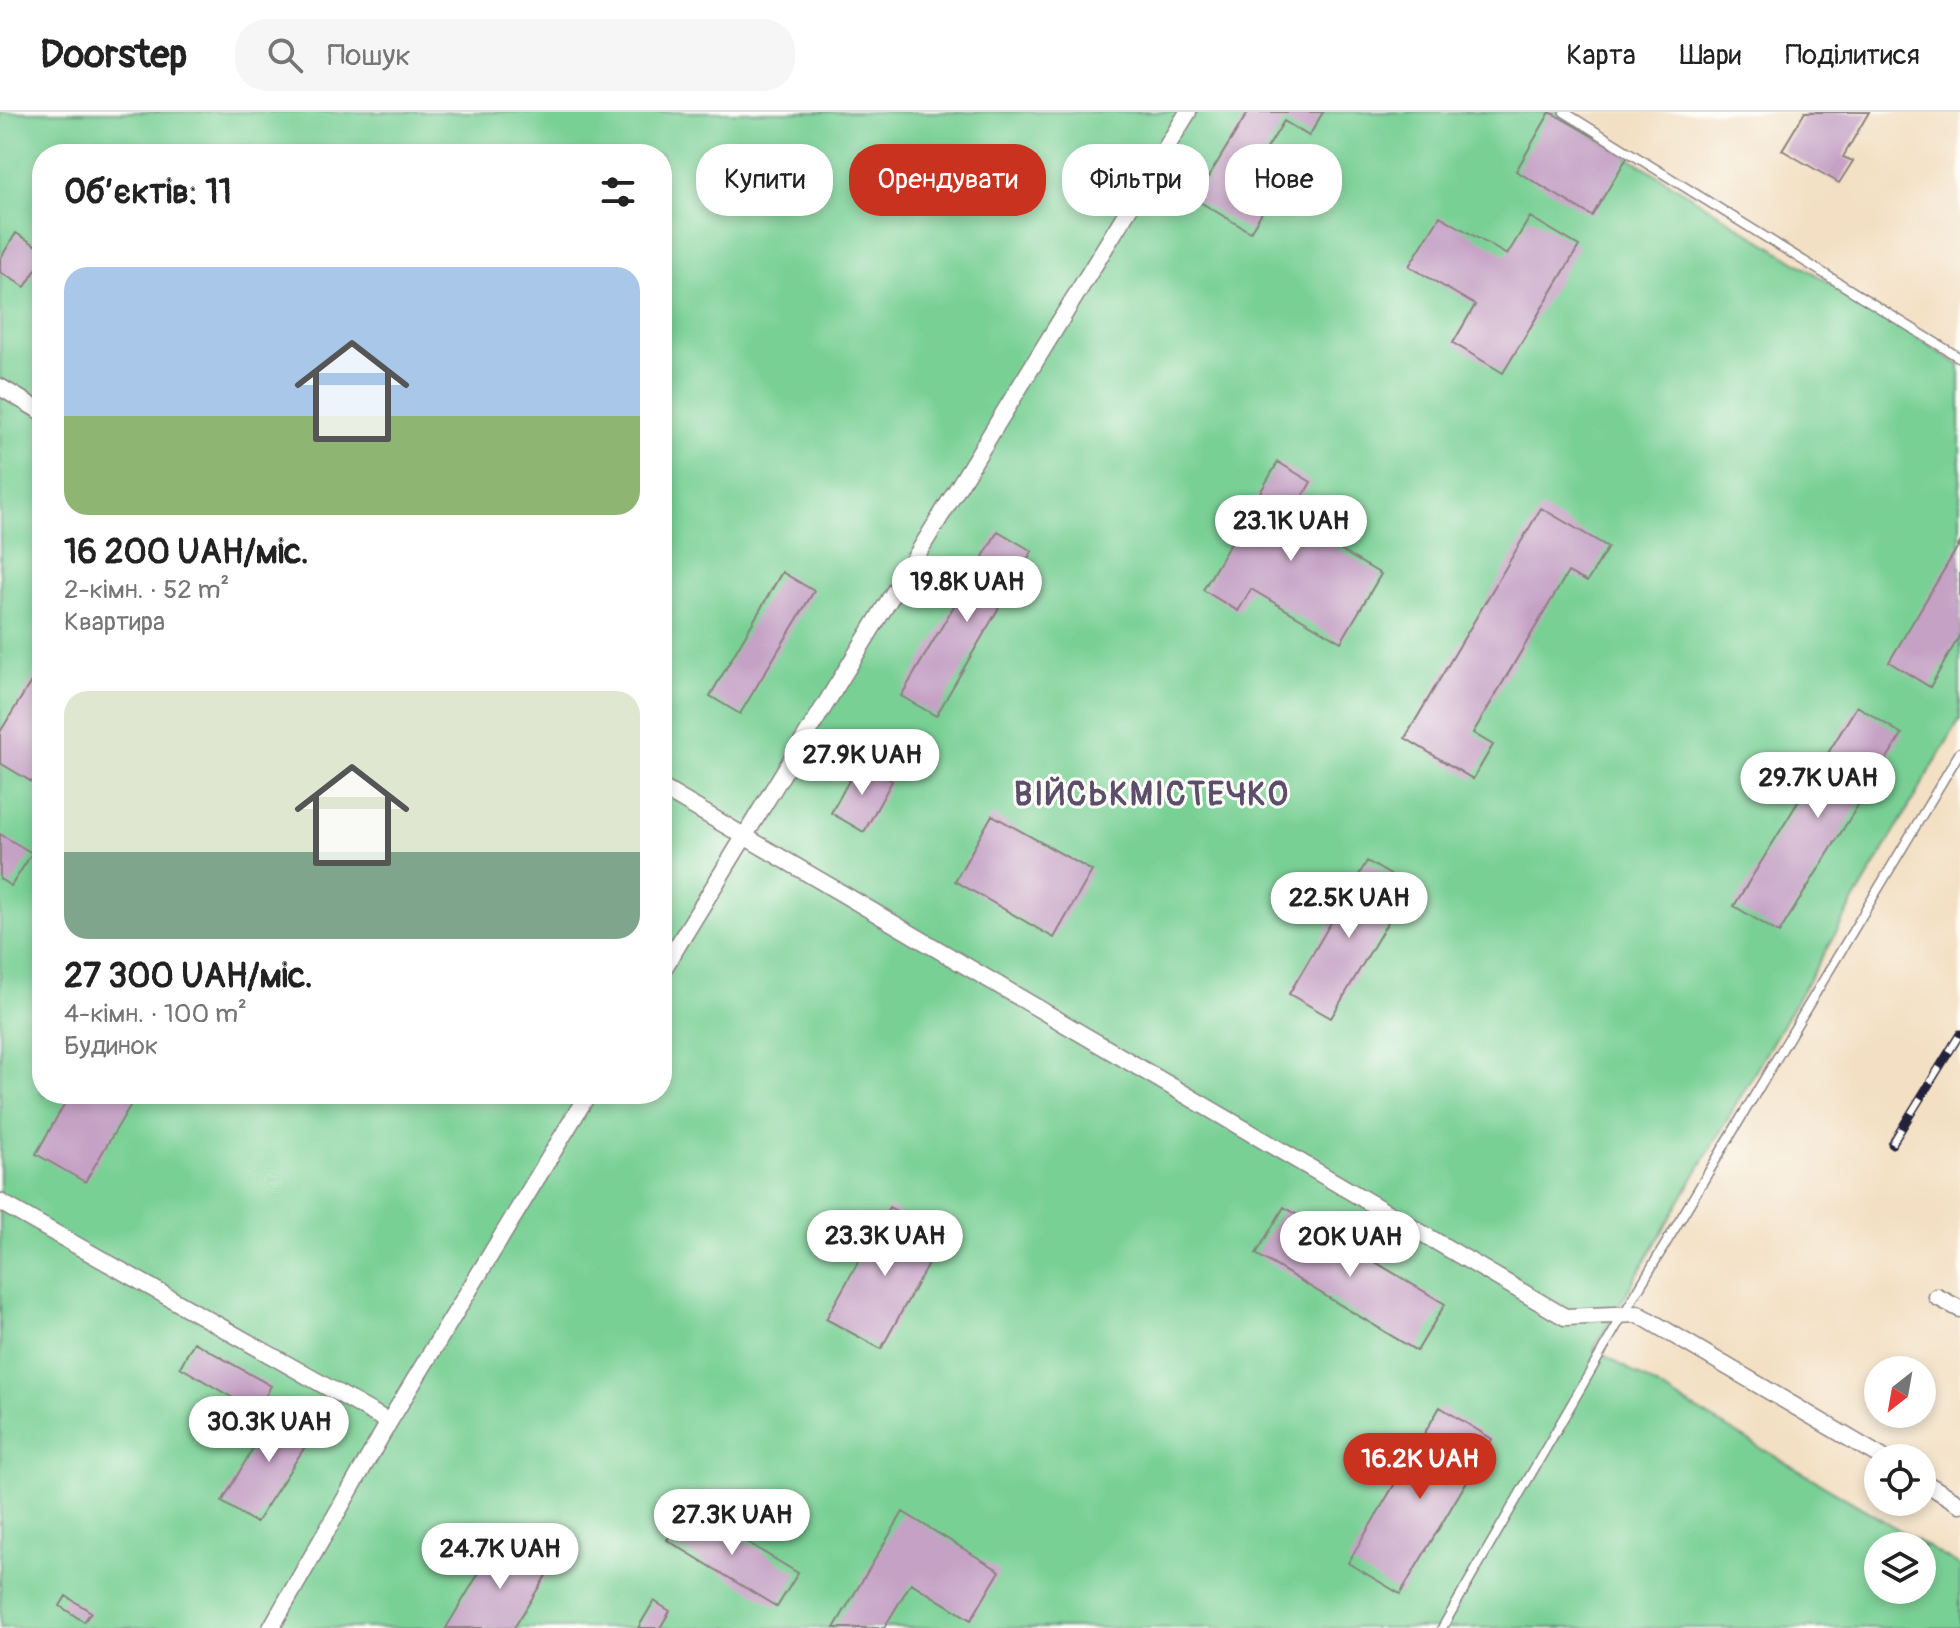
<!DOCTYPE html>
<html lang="uk">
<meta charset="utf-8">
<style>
body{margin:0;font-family:Pangolin,sans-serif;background:#f6f6f6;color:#222;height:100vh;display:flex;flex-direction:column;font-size:30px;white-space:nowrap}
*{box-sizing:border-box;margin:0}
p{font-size:26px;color:#767676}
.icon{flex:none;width:44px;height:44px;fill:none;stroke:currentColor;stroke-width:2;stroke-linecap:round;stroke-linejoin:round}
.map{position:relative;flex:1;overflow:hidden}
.side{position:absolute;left:32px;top:32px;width:640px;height:960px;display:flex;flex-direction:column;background:#fff;border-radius:32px;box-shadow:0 4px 12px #0003}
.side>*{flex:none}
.guide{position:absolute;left:696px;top:32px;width:760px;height:72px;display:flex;gap:16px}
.needle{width:52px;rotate:211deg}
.tools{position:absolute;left:1864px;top:1244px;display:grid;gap:16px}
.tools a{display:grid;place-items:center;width:72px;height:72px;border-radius:50%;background:#fff;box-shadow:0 4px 12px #0003;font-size:40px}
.price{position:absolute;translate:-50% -68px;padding:0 18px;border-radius:28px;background:#fff;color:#222;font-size:26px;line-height:52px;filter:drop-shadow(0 2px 4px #0008)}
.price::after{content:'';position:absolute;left:50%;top:48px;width:24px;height:18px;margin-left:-12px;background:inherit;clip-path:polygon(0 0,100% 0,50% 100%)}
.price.selected{background:#c8321e;color:#fff}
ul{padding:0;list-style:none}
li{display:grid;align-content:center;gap:16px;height:424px;padding:0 32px}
li span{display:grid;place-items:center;height:248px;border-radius:24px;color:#555}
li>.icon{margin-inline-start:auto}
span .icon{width:144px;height:144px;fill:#fffc;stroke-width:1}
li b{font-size:34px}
h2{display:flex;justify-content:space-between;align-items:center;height:96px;padding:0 32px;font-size:34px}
.pill{padding:0 28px;border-radius:32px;background:#fff;box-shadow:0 4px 12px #0003;font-size:28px;line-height:72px}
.pill.selected{background:#c8321e;color:#fff}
header{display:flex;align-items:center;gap:48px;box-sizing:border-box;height:112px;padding:0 40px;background:#fff;border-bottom:2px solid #e0e0e0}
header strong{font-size:38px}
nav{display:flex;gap:44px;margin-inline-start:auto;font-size:28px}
.search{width:560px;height:72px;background:#f6f6f6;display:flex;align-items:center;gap:20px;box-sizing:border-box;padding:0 28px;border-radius:32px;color:#767676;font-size:30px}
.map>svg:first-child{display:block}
.green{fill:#79d095;stroke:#4e7968;stroke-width:2;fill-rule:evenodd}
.building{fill:#c5a1c5}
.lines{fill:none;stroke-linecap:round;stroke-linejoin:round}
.lane-casing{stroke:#8a8180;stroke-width:11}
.street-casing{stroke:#8a8180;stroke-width:19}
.lane{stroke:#fff;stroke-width:8}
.street{stroke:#fff;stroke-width:16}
.rail-casing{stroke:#22223b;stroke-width:9}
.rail{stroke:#fdfcf7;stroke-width:6;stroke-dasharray:18;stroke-linecap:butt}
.labels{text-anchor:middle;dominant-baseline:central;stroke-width:6;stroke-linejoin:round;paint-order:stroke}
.district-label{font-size:32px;font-weight:bold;letter-spacing:2px;fill:#5b4e6b;stroke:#fdfcf7}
</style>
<header>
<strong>Doorstep</strong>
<div class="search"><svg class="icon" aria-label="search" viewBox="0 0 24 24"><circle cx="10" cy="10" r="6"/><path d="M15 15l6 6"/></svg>Пошук</div>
<nav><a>Карта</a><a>Шари</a><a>Поділитися</a></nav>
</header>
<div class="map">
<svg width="1960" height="1516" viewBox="0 0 1960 1516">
<rect width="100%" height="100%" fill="#fdfcf7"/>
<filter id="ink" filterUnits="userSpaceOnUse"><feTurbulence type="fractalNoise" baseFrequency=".0125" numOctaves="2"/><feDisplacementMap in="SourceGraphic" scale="16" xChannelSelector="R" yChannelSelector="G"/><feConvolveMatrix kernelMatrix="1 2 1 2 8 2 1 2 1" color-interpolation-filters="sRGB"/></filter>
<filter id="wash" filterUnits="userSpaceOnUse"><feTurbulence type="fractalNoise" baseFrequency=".006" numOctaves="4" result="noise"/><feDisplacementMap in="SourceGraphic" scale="32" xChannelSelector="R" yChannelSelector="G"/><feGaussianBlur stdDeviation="1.8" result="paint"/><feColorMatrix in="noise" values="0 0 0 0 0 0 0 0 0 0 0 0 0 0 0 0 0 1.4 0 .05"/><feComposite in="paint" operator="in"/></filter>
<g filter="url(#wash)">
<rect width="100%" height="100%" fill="#f3e0c4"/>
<path class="green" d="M0 0H1557L1960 253V607L1594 1237 1960 1454V1516H0ZM42 42H662V982H42ZM1878 1434H1922V1478H1878Z"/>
<g id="blocks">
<path class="building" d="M1248 0H1323L1309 24 1284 9 1247 69 1272 84 1250 120 1195 87Z
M1550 0 1628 44 1592 104 1516 59Z
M1805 0H1869L1843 45 1853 49 1839 71 1782 38Z
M1440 104 1507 143 1530 105 1579 134 1503 261 1453 231 1475 193 1409 154Z
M16 121 42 137V148L25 175 0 160V147Z
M1278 350 1311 370 1289 408 1381 462 1341 530 1251 477 1238 499 1203 478Z
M1541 396 1608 435 1587 470 1568 460 1473 621 1493 633 1473 667 1405 626Z
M998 419 1032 439 936 604 901 584Z
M1960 431V523L1930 575 1889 550Z
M782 460 814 479 740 602 710 584Z
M42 552V676L0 651V620Z
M1857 594 1902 622 1779 821 1734 794Z
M860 649 892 669 864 720 831 701Z
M992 703 1092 759 1054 826 955 769Z
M0 722 32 741 11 774 0 767Z
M1367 749 1409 774 1331 906 1289 882Z
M70 982H137L85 1070 36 1042Z
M889 1095 943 1125 881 1237 826 1207Z
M1284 1095 1445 1192 1417 1239 1256 1142Z
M194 1230 271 1274 257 1300 180 1255Z
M277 1294 317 1316 256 1411 222 1390Z
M1440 1295 1492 1327 1400 1482 1348 1451Z
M687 1394 798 1461 777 1495 667 1428Z
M903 1400 1000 1459 971 1508 911 1471 884 1516H834Z
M498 1429 550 1457 514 1516H446Z
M66 1484 91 1500 84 1510 60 1494Z
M654 1489 670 1499 660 1516H638Z"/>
</g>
</g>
<g filter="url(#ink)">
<use href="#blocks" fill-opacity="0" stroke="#8a8180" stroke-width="2"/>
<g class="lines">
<g class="lane-casing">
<path id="lane" d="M1564 0 1960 246
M1442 1516 1623 1203 1960 640"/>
</g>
<g class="street-casing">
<path id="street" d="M0 275 42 300
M662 676 1565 1205 1638 1202 1883 1346
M662 859 1188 0
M0 1090 389 1310
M1937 1185 1960 1197
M1922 1369 1960 1392
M271 1516 389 1310 588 982"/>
</g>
<use href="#lane" class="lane"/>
<use href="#street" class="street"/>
<g class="rail-casing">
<path id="rail" d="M1892 1032 1960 922"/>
</g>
<use href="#rail" class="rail"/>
</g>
</g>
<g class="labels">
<g class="district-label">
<text x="1152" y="683">ВІЙСЬКМІСТЕЧКО</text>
</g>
</g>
</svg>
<div class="tools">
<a><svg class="needle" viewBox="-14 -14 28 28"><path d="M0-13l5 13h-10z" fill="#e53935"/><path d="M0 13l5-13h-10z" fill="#767676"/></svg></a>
<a><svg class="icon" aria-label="locate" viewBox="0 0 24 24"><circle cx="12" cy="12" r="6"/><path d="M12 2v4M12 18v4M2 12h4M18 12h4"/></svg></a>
<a><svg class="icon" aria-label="layers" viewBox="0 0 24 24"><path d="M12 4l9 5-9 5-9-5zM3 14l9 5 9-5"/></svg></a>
</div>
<b class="price" style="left:1291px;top:451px">23.1K UAH</b>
<b class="price" style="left:967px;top:512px">19.8K UAH</b>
<b class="price" style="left:862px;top:685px">27.9K UAH</b>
<b class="price" style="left:1818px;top:708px">29.7K UAH</b>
<b class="price" style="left:1349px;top:828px">22.5K UAH</b>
<b class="price" style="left:885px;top:1166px">23.3K UAH</b>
<b class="price" style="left:1350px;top:1167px">20K UAH</b>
<b class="price" style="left:269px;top:1352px">30.3K UAH</b>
<b class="price selected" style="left:1420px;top:1389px">16.2K UAH</b>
<b class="price" style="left:732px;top:1445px">27.3K UAH</b>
<b class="price" style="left:500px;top:1479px">24.7K UAH</b>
<div class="guide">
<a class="pill">Купити</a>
<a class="pill selected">Орендувати</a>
<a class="pill">Фільтри</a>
<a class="pill">Нове</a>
</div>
<section class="side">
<h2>Об’єктів: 11<svg class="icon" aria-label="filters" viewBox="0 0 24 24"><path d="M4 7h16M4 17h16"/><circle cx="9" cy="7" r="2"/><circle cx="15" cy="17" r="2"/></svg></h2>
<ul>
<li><span style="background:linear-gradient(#a9c7e8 60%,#8fb573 0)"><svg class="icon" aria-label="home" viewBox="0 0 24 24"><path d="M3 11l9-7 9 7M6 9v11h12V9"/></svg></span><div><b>16 200 UAH/міс.</b><p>2-кімн. · 52 m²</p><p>Квартира</p></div></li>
<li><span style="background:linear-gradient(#dfe7d0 65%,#7fa58c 0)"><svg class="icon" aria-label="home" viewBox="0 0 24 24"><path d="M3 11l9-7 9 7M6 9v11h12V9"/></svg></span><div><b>27 300 UAH/міс.</b><p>4-кімн. · 100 m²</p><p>Будинок</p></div></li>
</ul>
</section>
</div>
